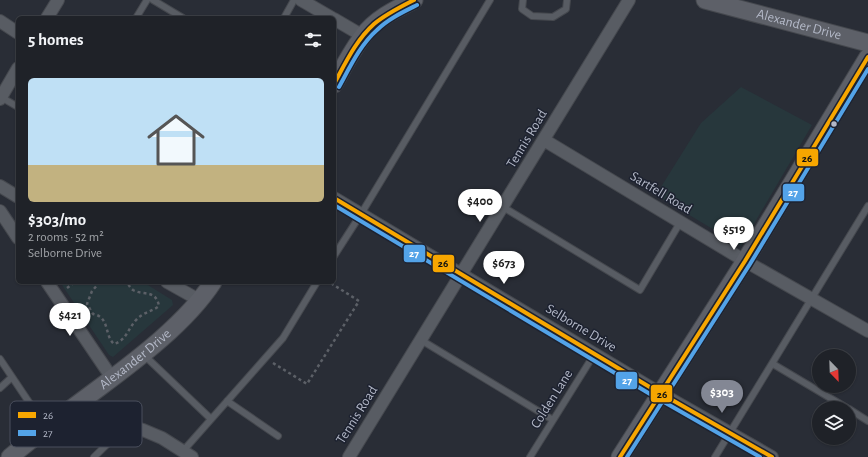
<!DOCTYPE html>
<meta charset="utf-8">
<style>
body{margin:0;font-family:"Alegreya Sans",sans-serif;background:#2c2f34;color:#f1f3f6;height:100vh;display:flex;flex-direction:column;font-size:15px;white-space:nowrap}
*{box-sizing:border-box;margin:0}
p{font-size:13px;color:#a1a4a8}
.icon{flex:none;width:22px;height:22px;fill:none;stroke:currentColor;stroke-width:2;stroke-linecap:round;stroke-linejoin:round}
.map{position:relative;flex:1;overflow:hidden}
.drawer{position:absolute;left:16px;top:16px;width:320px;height:268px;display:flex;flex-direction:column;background:#1f2228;border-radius:6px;box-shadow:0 1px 3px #0004,0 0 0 1px #3c3f45}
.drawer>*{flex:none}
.needle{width:26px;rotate:157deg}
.buttons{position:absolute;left:812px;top:349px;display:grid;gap:8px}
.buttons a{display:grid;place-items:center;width:44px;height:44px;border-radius:50%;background:#1f2228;box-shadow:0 1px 3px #0004,0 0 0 1px #3c3f45;font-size:20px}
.price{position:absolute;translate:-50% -34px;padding:0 9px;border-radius:14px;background:#fff;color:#222;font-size:13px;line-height:26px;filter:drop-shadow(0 1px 2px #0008)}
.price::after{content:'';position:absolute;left:50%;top:24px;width:12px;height:9px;margin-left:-6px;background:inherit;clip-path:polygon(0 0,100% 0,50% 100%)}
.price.selected{background:#838794;color:#fff}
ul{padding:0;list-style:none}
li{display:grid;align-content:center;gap:8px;height:212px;padding:0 12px}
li+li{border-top:1px solid #3c3f45}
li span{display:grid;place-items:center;height:124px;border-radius:6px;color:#555}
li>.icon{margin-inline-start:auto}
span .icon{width:72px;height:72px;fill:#fffc;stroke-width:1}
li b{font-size:17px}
h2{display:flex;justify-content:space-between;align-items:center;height:48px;padding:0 12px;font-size:17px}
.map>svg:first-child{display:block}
.green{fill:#27373c}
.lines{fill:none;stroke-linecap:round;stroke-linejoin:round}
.lane-casing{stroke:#45484e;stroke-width:8}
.street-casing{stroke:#45484e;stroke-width:14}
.secondary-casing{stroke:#45484e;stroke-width:19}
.path{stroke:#5c6067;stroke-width:2.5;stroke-dasharray:3 3;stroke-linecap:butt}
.lane{stroke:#585c63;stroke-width:6}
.street{stroke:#585c63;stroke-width:12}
.secondary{stroke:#5d6068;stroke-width:17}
.bus-1-casing{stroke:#1d2230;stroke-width:7}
.bus-2-casing{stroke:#1d2230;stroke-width:7}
.bus-1{stroke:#f7a600;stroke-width:4}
.bus-2{stroke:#53a3e8;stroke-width:4}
.bus-dot{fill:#b3b8c7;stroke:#1d2230;stroke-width:1.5}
.labels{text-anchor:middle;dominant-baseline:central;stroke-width:3;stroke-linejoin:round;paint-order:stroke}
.street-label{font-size:14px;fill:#b3b8c7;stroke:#1d2230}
.key{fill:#1d2230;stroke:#4a4f5d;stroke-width:1}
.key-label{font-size:11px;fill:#b3b8c7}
.line-badge{stroke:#1d2230;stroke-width:1.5}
.badge-label{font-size:11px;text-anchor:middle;font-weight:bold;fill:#fff}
.pale-badge-label{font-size:11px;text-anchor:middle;font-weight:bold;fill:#111}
</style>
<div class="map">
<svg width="868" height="457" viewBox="0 0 868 457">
<rect width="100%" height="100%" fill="#292d36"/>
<path class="green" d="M741 87 812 125 741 246 656 195 701 123Z
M60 282H143L172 300 173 305 113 357 109 355Z"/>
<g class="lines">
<g class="lane-casing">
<path id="lane" d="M153 0 183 18
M523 0 522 9 532 16 553 17 566 9 567 0
M136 18 147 0
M284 18 294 0
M1 97 18 107
M503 207 640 290 681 221
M334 256 361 214 490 0
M421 340 553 420
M144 355 211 419
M0 359 45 426
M773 364 847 408
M0 388 12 377
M227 401 278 436
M849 409 868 421
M183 451 283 338 317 282
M94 457 126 426
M530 457 595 353
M715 457 868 206"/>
</g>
<g class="street-casing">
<path id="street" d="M301 0 332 18
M47 18 58 0
M334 19 363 36
M0 21 18 33
M0 99 18 68
M544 140 745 261 868 331
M0 186 18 197
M334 198 653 389 772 457
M0 211 18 238
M47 282 112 378
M167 282 199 300
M74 406 78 411 143 430 162 438 192 457
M349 457 629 0"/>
</g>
<g class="secondary-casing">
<g id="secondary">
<path id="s1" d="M705 0 868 43"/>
<path d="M334 84C343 68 352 50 363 36 375 19 396 9 414 0"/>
<path id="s2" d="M10 457C39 433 69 410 99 388 138 359 187 322 213 282"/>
<path d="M620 457 745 261 868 57"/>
</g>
</g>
<path class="path" d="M92 282 96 286
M100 282 92 291 87 304 93 314C110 317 104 335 114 344 127 340 128 328 137 319 144 312 153 311 159 306 156 289 143 296 133 290 130 288 129 285 127 282
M67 288 75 282
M273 363 307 384 359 301 329 282"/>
<use href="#lane" class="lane"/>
<use href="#street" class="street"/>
<use href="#secondary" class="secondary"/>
<g class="bus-1-casing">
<path id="bus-1" d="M334 84C345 64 356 40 374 24 386 14 400 7 414 0
M334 198 653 389 772 457
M620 457 745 261 868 57"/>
</g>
<g class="bus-2-casing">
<path id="bus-2" d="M339 87C350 67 360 45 377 30 388 19 403 12 417 5
M334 205 650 394 760 457
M627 457 750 264 868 69"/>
</g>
<use href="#bus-1" class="bus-1"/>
<use href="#bus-2" class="bus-2"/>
</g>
<circle class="bus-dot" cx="834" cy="124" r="3.5"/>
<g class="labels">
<g class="street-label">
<text stroke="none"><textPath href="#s1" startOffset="97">Alexander Drive</textPath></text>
<text transform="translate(527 139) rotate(-59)">Tennis Road</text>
<text transform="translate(661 193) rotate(31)">Sartfell Road</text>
<text transform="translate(581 328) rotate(31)">Selborne Drive</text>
<text stroke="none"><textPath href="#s2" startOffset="159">Alexander Drive</textPath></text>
<text transform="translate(552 399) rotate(-58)">Colden Lane</text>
<text transform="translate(357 415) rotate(-58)">Tennis Road</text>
</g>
</g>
<rect x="10" y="401" width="132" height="46" rx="6" class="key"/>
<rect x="18" y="412" width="18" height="6" fill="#f7a600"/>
<rect x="18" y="430" width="18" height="6" fill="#53a3e8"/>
<g class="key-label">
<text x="43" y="419">26</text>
<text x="43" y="437">27</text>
</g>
<g class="line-badge">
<rect x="796" y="148" width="23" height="19" rx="4" fill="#f7a600"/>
<rect x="782" y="183" width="23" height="19" rx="4" fill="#53a3e8"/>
<rect x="403" y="244" width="23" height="19" rx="4" fill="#53a3e8"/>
<rect x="432" y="254" width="23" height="19" rx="4" fill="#f7a600"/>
<rect x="615" y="371" width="23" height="19" rx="4" fill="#53a3e8"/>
<rect x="650" y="384" width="23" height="19" rx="4" fill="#f7a600"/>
</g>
<g class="badge-label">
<text x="793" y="196">27</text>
<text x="414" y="257">27</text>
<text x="627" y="384">27</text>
</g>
<g class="pale-badge-label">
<text x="807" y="162">26</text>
<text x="443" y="267">26</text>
<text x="662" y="398">26</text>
</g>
</svg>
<div class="buttons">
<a><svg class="needle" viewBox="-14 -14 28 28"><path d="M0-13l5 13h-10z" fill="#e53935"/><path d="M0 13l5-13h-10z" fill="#a1a4a8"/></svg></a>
<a><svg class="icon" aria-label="layers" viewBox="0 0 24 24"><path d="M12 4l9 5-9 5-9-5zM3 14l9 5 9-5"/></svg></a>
</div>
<b class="price" style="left:480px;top:223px">$400</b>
<b class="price" style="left:734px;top:251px">$519</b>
<b class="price" style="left:504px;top:285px">$673</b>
<b class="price" style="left:70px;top:337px">$421</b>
<b class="price selected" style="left:722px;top:414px">$303</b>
<section class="drawer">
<h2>5 homes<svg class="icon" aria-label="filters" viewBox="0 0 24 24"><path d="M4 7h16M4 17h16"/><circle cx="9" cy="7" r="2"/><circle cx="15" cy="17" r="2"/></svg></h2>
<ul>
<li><span style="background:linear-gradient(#bfe0f5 70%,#c2b280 0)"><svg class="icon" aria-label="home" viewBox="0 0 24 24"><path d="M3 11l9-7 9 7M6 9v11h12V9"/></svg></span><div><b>$303/mo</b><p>2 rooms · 52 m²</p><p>Selborne Drive</p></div></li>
</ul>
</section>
</div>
